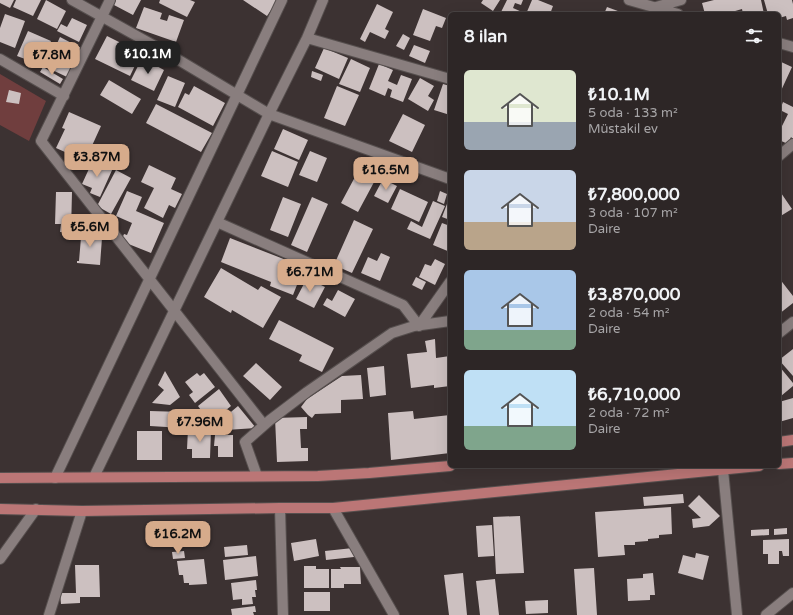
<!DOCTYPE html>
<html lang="tr">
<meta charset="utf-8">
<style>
body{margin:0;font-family:"Varela Round",sans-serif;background:#393232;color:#f1f3f6;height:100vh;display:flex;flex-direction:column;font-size:15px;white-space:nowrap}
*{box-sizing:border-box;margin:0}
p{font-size:13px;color:#a7a5a7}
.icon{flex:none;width:22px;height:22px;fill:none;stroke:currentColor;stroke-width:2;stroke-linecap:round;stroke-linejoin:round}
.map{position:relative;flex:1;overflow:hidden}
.side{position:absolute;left:448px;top:12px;width:333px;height:456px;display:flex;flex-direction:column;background:#2d2626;border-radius:6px;box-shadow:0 4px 16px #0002,0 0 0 1px #484343}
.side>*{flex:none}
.price{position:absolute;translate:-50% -34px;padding:0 9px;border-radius:8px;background:#d6ab8b;color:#111;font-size:13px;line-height:26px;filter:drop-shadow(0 1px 2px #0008)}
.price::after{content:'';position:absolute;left:50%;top:24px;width:12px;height:9px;margin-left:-6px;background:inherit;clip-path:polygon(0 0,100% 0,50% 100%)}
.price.active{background:#222;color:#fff}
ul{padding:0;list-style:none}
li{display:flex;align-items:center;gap:12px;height:100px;padding:0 16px}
li span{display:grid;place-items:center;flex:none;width:112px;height:80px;border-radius:6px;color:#555}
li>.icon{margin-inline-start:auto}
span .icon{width:48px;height:48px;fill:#fffc;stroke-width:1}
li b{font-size:17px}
h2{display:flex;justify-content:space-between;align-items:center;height:48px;padding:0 16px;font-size:17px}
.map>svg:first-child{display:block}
.green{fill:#703e3e}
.building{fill:#ccc0c0}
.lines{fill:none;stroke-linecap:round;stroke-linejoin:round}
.minor-casing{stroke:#564f4e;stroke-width:12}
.major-casing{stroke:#564f4e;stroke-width:12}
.minor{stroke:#897e7e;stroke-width:10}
.major{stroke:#bb7676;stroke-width:10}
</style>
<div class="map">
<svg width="793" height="615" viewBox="0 0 793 615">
<rect width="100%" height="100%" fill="#3c3232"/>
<path class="green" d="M0 74 46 101 29 141 0 125Z"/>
<path class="building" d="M0 0H14L10 8 0 3Z
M16 0H41L33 16 13 7Z
M46 0 66 11 57 29 37 19Z
M116 0H141L133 15 114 5Z
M160 0H190L195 2 187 17 159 3Z
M243 0H278L267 16Z
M483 0H500L493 11 481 3Z
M507 0H523L521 5 515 3 513 8 522 12 521 14H500Z
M532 0H538L553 6 550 14H526Z
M714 0H761L764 14H743L742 9 725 14H722V11L710 14H705L702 3Z
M764 0H792L793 4V18L787 20 786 16 779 18V14H768Z
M377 4 393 12 385 29 389 31 385 39 370 32 365 42 360 39Z
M144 7 162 13 160 19 167 21 169 15 184 20 176 42 136 28Z
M607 7 626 14H604Z
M423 9 446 18 442 28 436 26 430 41 413 35Z
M5 14 25 21 15 48 0 42V28Z
M72 18 87 25 79 42 57 31 61 24 67 27Z
M28 31 51 41 41 65 17 56Z
M403 34 410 38 404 50 396 46Z
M107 36 141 53 130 76 95 59Z
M60 37 81 48 67 77 46 67Z
M414 45 430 51 425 63 409 56Z
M324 48 348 58 339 79 315 68Z
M142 58 164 70 154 91 131 80Z
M351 59 370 68 360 92 339 84Z
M779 61 792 67 779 95Z
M379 64 393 70 388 81 397 85 401 75 412 79 403 102 390 97 392 90 388 88 385 96 369 89Z
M43 67 63 79 60 84 40 72Z
M312 71 323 75 321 81 311 77Z
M168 76 185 83 175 107 157 100Z
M420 78 434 86 428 96 434 100 428 111 408 99Z
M109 80 141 99 132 114 100 95Z
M443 84 450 86V115L434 110Z
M194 86 225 103 213 126 178 107 185 93 189 95Z
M337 86 359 95 345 126 324 118Z
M9 90 21 93 19 104 6 102Z
M783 102 793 107V139L791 137 788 144 779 140V125L782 126 788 114 780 110Z
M156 104 212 133 201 152 146 123Z
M69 112 101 126 85 161 56 148 65 129 62 128Z
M403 114 425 125 412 152 389 141Z
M283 129 308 140 299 160 274 149Z
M272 151 298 162 288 187 261 176Z
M310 151 327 158 317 182 299 175Z
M93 160 113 168 100 197 90 193 92 188 82 184Z
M363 162 380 171 358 212 341 203Z
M149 165 176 178 171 189 182 194 175 208 169 205 163 218 144 208 154 188 141 182Z
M116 170 131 178 111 214 97 206Z
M383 179 397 186 388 203 374 196Z
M400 189 428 202 419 222 391 209Z
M779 190 792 209 779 217Z
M127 191 142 197 136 211 164 223 151 253 121 241 124 234 127 235 132 223 116 216Z
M440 191 447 194 444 204 437 201Z
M56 192H72L71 232H60L61 224H55Z
M450 196V220L442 217Z
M283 197 301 204 288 237 270 230Z
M312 197 328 204 307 252 291 245Z
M433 201 445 206 430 239 407 229 411 221 422 227Z
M354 220 373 229 352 273 334 265Z
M442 223 450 226V252L433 245Z
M82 226 102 238 100 265 77 263V261H79Z
M230 238 304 267 293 295 270 286 271 282 221 262Z
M381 253 390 257 380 281 361 273 368 257 377 261Z
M435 259 445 264 435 285 419 277 425 264 431 266Z
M221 268 258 290 261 286 281 297 263 328 232 310 231 313 204 297Z
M416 277 426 282 422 290 412 285Z
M307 278 325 287 314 308 296 299Z
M779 278 793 296V303L779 314Z
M338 290 355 299 345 317 323 305 327 298 332 301Z
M279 320 334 348 322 372 299 361 302 355 269 339Z
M435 339 436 358 450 356V386L434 388V385L411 388 407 354 427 352 425 341Z
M793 349V376L779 360Z
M256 363 282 387 270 400 243 376Z
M384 366 386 395 370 397 367 368Z
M779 366 793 383V386L781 396 779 394Z
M165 371 180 397 170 405 152 403 164 390 158 385Z
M197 373 200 376 204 373 215 387 195 403 189 395 193 392 185 382Z
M361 375 363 399 341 400V413L315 414 312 418 308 415 301 407 307 399 342 376Z
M219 389 231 406 210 423 198 406Z
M793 398V418L779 422V402Z
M238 406 256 428 226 430 219 422Z
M150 411 183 412V428L150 426Z
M413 411 414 419 450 415V453L391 460 388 413Z
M307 417V429H300L301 448H308V461L277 462 275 418Z
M188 429 211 430 210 458H192V449H187Z
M137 431H162V460H137Z
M215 435H233V457H218V446H214Z
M683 494 684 503 644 506 643 497Z
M699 495 720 516 709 526 693 528 692 519 701 518 688 506Z
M671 507 672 534 659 535V538L648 539V541L635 542V545H624L625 555 598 557 595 512Z
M520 516 524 573 496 574 493 517Z
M492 525 494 556 478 557 476 526Z
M787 528V534L774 535V529Z
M769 529V535L751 536V530Z
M316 539 319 556 294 561 291 543Z
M789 539V556H783L782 551H779V564H768V554H763V540Z
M247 545 248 555 225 557 224 547Z
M353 548 354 557 326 560 325 551Z
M184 551 185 558 173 559 172 552Z
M696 553 709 556 703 580 678 573 683 555 695 558Z
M256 556 258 576 225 580 223 560Z
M204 559 207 584 189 585V583H184L183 575H179L177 561Z
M75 565H99L100 597H80V603L61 604 60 593H76Z
M304 566H316V569H329V588H304Z
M340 567H360L361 584H344V588H331V569H341Z
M594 568 597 615H577L574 569Z
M463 573 467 615H449L444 575Z
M653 573 655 595H650V600L628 601 627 579 643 578V574Z
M495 579 499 615H480L476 581Z
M256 580 257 590H255L256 597H252L253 604 242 605V599L233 600 231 583Z
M304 592H330V611H304Z
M548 600V613L526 614 525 601Z
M255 606 256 612H253L254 615H232L231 609Z"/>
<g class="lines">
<g class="minor-casing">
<path id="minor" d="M72 0 162 50 269 114 450 179
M110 0 41 141 264 425
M629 0 678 14
M656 7 681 0
M307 38 450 79
M779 43 793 47
M0 59 64 96
M779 156 793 144
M217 222 403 305 419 326 450 282
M779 333 793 322
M723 470 737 615
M257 476 245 442 270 420 307 392 392 333 414 326 450 321
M94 477 269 114 307 38 323 0
M55 478 282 0
M280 508 283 615
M333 508 394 615
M0 559 36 509
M49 615 82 511
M766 615 793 593"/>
</g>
<g class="major-casing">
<path id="major" d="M779 442 793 440
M779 464 793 463
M0 478 318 476 369 473 450 466
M0 509 82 511 280 508H333L759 466"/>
</g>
<use href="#minor" class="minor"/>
<use href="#major" class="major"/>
</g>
</svg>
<b class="price active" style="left:148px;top:75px">₺10.1M</b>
<b class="price" style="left:52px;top:76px">₺7.8M</b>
<b class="price" style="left:97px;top:178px">₺3.87M</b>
<b class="price" style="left:386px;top:191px">₺16.5M</b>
<b class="price" style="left:90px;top:248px">₺5.6M</b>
<b class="price" style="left:310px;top:293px">₺6.71M</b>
<b class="price" style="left:200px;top:443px">₺7.96M</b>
<b class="price" style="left:178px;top:555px">₺16.2M</b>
<section class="side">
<h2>8 ilan<svg class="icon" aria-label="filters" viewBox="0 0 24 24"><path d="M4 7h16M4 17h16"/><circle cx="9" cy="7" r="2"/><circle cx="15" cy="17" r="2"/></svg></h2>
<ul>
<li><span style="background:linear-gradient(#dfe7d0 65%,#9aa5b1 0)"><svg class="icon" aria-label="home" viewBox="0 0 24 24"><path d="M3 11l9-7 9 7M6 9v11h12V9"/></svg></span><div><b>₺10.1M</b><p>5 oda · 133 m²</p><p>Müstakil ev</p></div></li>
<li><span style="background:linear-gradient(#c9d6e8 65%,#b9a48a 0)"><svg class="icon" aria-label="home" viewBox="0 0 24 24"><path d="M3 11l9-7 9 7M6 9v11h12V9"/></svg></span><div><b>₺7,800,000</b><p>3 oda · 107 m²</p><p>Daire</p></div></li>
<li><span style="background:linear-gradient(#a9c7e8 75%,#7fa58c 0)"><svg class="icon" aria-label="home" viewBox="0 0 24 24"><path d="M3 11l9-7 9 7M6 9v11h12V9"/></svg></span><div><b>₺3,870,000</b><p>2 oda · 54 m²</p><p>Daire</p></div></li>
<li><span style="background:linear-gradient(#bfe0f5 70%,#7fa58c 0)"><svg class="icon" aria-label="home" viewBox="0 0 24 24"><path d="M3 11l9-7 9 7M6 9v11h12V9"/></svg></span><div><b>₺6,710,000</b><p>2 oda · 72 m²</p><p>Daire</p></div></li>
</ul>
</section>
</div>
